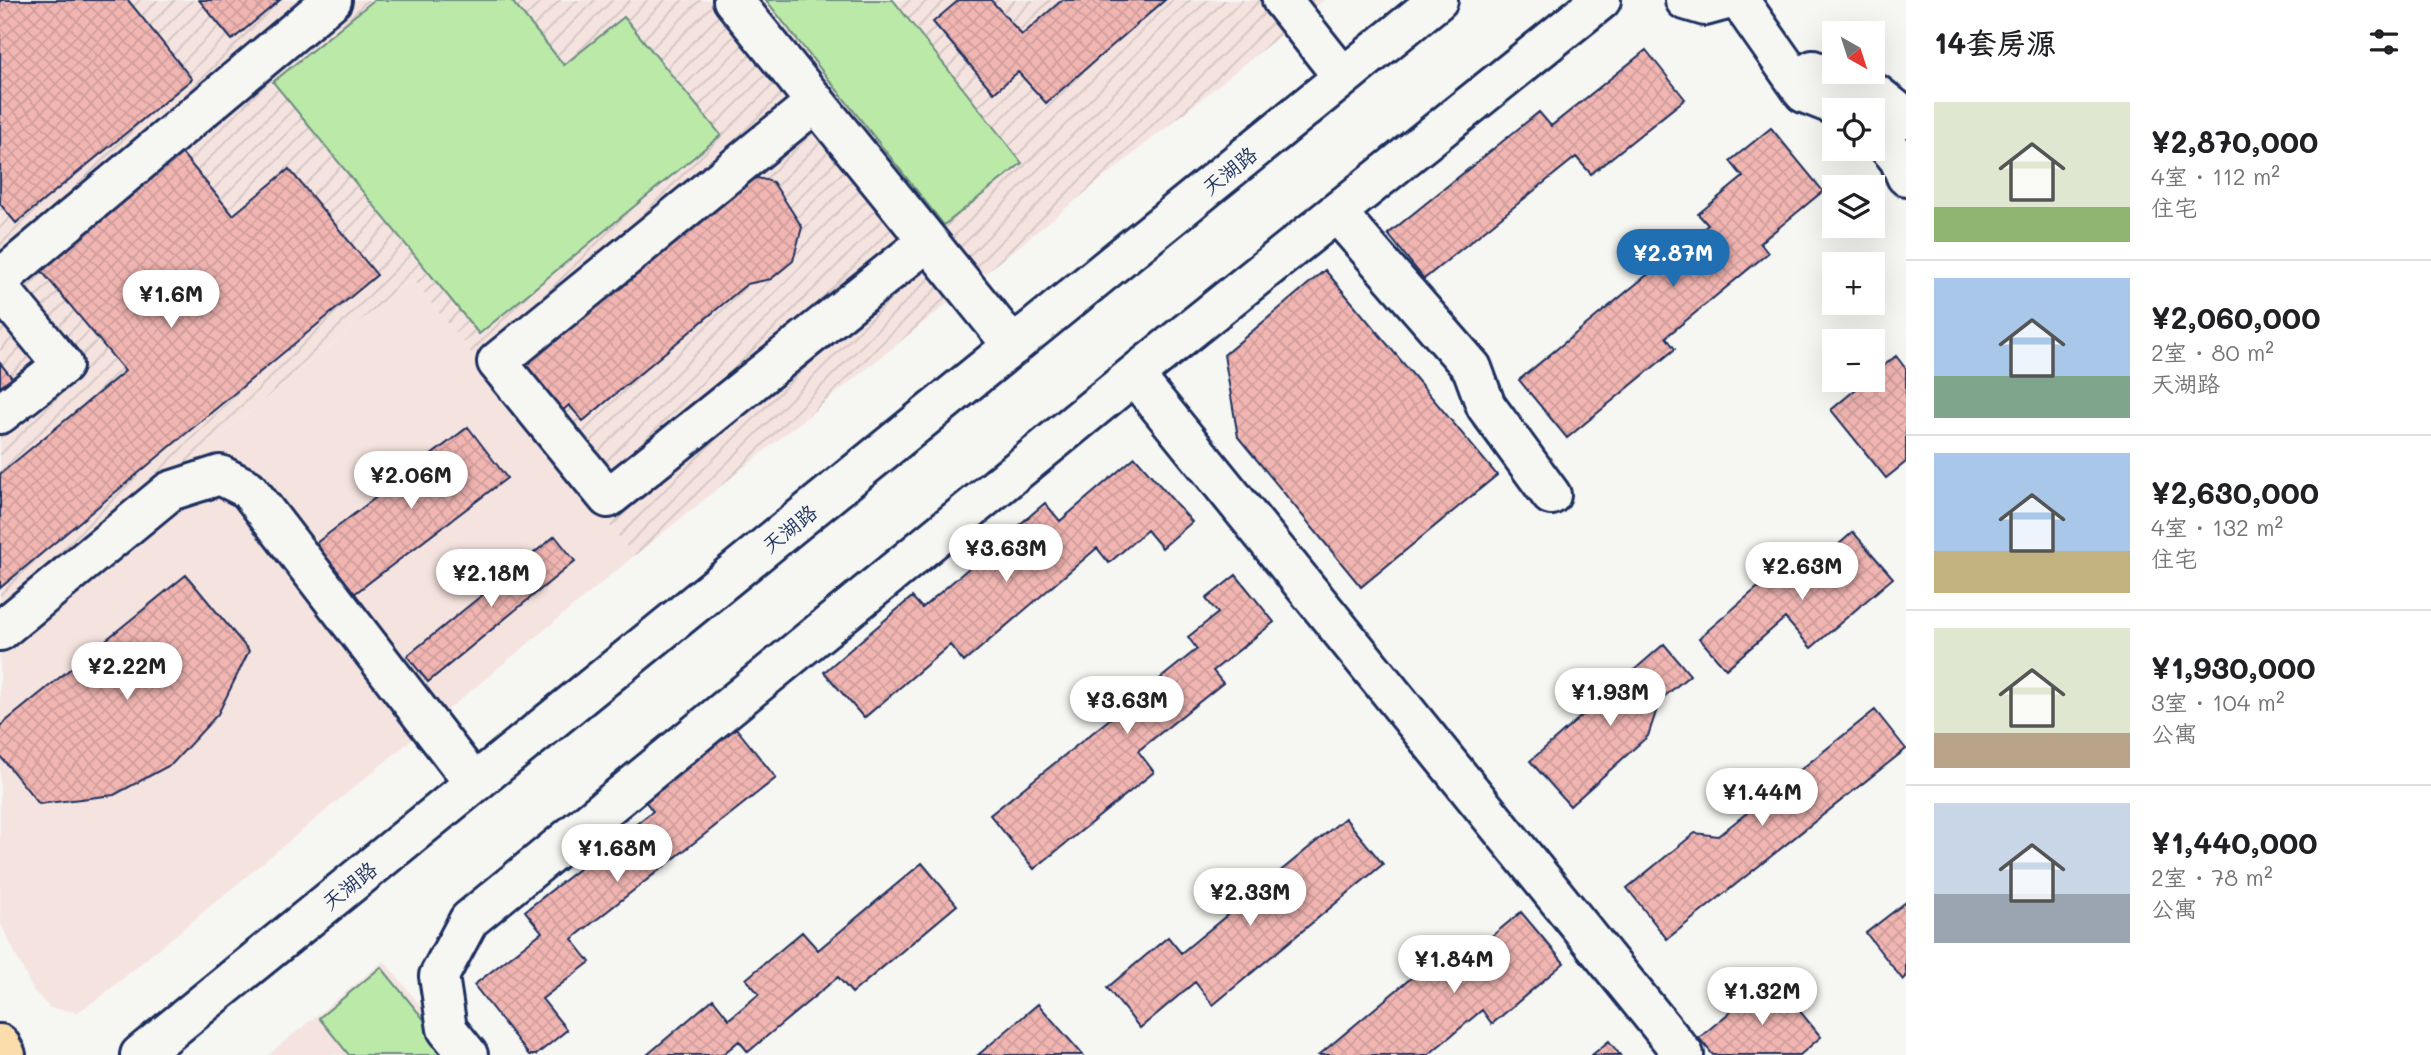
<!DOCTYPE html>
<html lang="zh">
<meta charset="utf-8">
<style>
body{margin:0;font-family:Mali,"LXGW WenKai TC",sans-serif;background:#f2f2f2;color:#202124;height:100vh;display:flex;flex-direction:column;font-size:26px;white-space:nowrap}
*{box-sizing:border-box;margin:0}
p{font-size:23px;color:#757577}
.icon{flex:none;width:38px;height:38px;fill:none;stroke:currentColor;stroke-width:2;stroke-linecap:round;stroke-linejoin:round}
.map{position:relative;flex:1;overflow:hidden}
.side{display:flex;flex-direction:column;background:#fff;width:525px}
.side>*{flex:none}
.needle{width:46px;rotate:141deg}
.tools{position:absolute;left:1822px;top:21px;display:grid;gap:14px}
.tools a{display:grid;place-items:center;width:63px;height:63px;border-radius:0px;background:#fff;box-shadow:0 7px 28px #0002;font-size:35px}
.price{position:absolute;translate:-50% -60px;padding:0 16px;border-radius:24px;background:#fff;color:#222;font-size:23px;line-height:46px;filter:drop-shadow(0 2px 4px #0008)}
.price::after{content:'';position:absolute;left:50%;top:42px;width:21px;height:16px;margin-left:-10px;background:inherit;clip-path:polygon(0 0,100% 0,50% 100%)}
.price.current{background:#1f6fb2;color:#fff}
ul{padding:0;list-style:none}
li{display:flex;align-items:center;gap:21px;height:175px;padding:0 28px}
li+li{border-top:2px solid #e0e0e0}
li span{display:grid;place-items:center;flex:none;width:196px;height:140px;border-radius:0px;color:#555}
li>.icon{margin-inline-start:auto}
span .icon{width:84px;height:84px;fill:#fffc;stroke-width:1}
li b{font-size:30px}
h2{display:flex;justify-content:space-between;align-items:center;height:84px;padding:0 28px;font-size:30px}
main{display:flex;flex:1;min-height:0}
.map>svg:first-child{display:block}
.built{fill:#f5e3df}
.industrial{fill:url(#industrial-furrows)}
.grass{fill:#bbe9a7;stroke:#6b8c82;stroke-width:2}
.building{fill:url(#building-cross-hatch);stroke:#1b2f5e;stroke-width:2}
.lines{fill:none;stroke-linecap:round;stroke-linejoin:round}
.minor-casing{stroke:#1b2f5e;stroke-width:44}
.major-casing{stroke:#1b2f5e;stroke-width:44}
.minor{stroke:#f6f6f2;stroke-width:38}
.major{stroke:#fbddab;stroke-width:38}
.labels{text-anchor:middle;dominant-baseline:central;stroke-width:5;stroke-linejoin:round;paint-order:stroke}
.street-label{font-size:21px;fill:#1b2f5e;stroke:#f6f6f2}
</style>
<main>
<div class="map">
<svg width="1906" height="1055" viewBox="0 0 1906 1055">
<defs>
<pattern id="industrial-furrows" width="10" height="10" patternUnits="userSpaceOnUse" patternTransform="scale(1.75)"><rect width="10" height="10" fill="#f5e3df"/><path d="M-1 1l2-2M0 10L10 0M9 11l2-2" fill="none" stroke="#d1c3c2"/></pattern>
<pattern id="building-cross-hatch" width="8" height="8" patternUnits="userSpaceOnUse" patternTransform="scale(1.75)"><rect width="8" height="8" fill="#f2b6b2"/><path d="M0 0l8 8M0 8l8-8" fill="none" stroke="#cf9d9c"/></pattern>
</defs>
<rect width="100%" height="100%" fill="#f6f6f2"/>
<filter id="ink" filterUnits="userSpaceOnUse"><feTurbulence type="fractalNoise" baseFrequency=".0143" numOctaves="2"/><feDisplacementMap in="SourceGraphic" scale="14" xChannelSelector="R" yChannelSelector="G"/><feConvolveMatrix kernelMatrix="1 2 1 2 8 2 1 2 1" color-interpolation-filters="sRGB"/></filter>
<g filter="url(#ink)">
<path class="built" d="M412 279 634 556 99 998 78 1012 50 1008 33 990 0 922V615Z
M384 961 461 1055H268Z"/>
<path class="industrial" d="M0 0H1324L634 556 412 279 0 615Z"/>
<path class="grass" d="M374 0H511L564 65 624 17 721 135 479 334 273 82Z
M766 0H893L1022 163 944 225Z
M381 967 453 1055H349L319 1018Z"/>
<path class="building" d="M0 0H128L192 79 16 223 0 204Z
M199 0H280L232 40Z
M959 0H991L1022 35 1062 0H1165L1046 103 1018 72 994 93 933 22Z
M1646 50 1685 99 1591 174 1576 157 1424 279 1388 234 1539 112 1551 126Z
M1771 128 1823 191 1760 243 1768 253 1666 337 1675 349 1567 438 1519 380 1708 225 1698 214 1743 177 1730 161Z
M175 145 233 215 289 169 377 275 0 588V474L125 371 34 262Z
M746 175 773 182 802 227 793 261 771 279 747 284 583 421 569 405 552 420 511 371Z
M1325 270 1497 475 1361 587 1238 437 1224 355Z
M1896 356 1906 369V462L1886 478 1831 410 1867 380H1872V375Z
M0 363 13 379 0 389Z
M468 427 507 478 354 594 315 544Z
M1135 457 1192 522 1162 548 1147 530 1109 563 1097 548 964 662 950 645 864 718 824 672 912 597 922 608 1045 503 1060 521Z
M1853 532 1893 578 1811 648 1785 618 1726 669 1699 638 1757 588 1792 585Z
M555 536 575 561 428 682 407 656Z
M186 575 249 651 218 714 172 764 114 795 39 804 0 756V726Z
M1236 575 1274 622 1213 671 1223 683 1138 751 1154 772 1034 869 990 815 1197 649 1188 637 1218 613 1206 599Z
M1664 644 1690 675 1660 700 1648 736 1570 806 1530 761Z
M1875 710 1906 749 1667 939 1627 888 1695 833 1718 836Z
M736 728 776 778 572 939 590 962 542 999 567 1030 536 1055H529L474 985 542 932 525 911 653 811 644 800Z
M1345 818 1383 864 1213 1005 1195 982 1140 1028 1107 988 1168 937 1181 953Z
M922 863 957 905 852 993 838 977 748 1052 739 1041 722 1055H647L713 999 729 1019 759 994 746 979 802 932 818 950Z
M1906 902V977L1903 980 1866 933Z
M1521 912 1564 963 1492 1024 1482 1010 1428 1055H1319L1441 953 1453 968Z
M1772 977 1821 1037 1800 1055H1713L1699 1038Z
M1038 1004 1083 1055H978Z
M1609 1041 1620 1055H1592Z"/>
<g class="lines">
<g class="minor-casing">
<path id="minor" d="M733 0 1013 346
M1282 0 1343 77
M1685 0 1705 6 1727 0
M1739 0 1804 93 1847 110
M1813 70 1876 94 1906 118
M816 102 497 362 608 498 928 241
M1872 127 1899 159 1906 176
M1337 213 1472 368 1486 406 1551 495
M0 279 332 0
M0 289 63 365 0 414
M1134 375 1684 1055
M0 631 170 491 220 475 248 489 474 783
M140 1055 1438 0
M468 1055 447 1029 439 976 469 920 1134 375 1601 0"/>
</g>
<g class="major-casing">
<path id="major" d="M0 1044 6 1055"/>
</g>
<use href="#minor" class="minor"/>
<use href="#major" class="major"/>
</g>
</g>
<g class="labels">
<g class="street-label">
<text transform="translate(1229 170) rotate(-39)">天湖路</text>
<text transform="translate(789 528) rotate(-39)">天湖路</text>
<text transform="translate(349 885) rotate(-39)">天湖路</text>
</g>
</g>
</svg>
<div class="tools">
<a><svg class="needle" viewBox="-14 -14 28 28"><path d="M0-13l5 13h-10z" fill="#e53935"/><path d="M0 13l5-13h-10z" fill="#757577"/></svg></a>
<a><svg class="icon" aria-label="locate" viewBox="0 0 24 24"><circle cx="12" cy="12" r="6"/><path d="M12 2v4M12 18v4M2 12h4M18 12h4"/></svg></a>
<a><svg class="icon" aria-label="layers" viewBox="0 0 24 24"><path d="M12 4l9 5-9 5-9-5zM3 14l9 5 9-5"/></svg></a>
<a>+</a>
<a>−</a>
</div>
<b class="price current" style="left:1673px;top:289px">¥2.87M</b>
<b class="price" style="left:171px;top:330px">¥1.6M</b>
<b class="price" style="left:411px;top:511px">¥2.06M</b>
<b class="price" style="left:1006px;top:584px">¥3.63M</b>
<b class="price" style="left:1802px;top:602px">¥2.63M</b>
<b class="price" style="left:491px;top:609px">¥2.18M</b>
<b class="price" style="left:127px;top:702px">¥2.22M</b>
<b class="price" style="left:1610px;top:728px">¥1.93M</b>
<b class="price" style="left:1127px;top:736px">¥3.63M</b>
<b class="price" style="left:1762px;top:828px">¥1.44M</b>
<b class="price" style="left:617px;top:884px">¥1.68M</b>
<b class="price" style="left:1250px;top:928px">¥2.33M</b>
<b class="price" style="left:1454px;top:995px">¥1.84M</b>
<b class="price" style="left:1762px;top:1027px">¥1.32M</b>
</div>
<section class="side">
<h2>14套房源<svg class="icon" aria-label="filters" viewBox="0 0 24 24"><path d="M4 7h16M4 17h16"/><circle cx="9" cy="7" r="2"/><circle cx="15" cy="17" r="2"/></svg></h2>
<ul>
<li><span style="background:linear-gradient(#dfe7d0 75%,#8fb573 0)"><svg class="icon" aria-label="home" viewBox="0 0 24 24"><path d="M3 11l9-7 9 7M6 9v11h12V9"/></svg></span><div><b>¥2,870,000</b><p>4室 · 112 m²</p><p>住宅</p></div></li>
<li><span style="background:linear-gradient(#a9c7e8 70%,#7fa58c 0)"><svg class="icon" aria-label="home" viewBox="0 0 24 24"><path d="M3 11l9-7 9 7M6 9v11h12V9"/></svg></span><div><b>¥2,060,000</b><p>2室 · 80 m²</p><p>天湖路</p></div></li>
<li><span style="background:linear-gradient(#a9c7e8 70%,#c2b280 0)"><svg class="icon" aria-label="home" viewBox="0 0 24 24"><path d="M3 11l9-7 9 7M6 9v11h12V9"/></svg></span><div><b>¥2,630,000</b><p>4室 · 132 m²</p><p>住宅</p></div></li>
<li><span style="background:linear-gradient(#dfe7d0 75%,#b9a48a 0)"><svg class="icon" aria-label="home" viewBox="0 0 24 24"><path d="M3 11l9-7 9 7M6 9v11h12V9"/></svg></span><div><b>¥1,930,000</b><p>3室 · 104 m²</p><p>公寓</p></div></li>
<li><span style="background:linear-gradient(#c9d6e8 65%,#9aa5b1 0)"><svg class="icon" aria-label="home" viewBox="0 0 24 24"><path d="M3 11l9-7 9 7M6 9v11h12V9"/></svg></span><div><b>¥1,440,000</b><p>2室 · 78 m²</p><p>公寓</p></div></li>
</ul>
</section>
</main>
